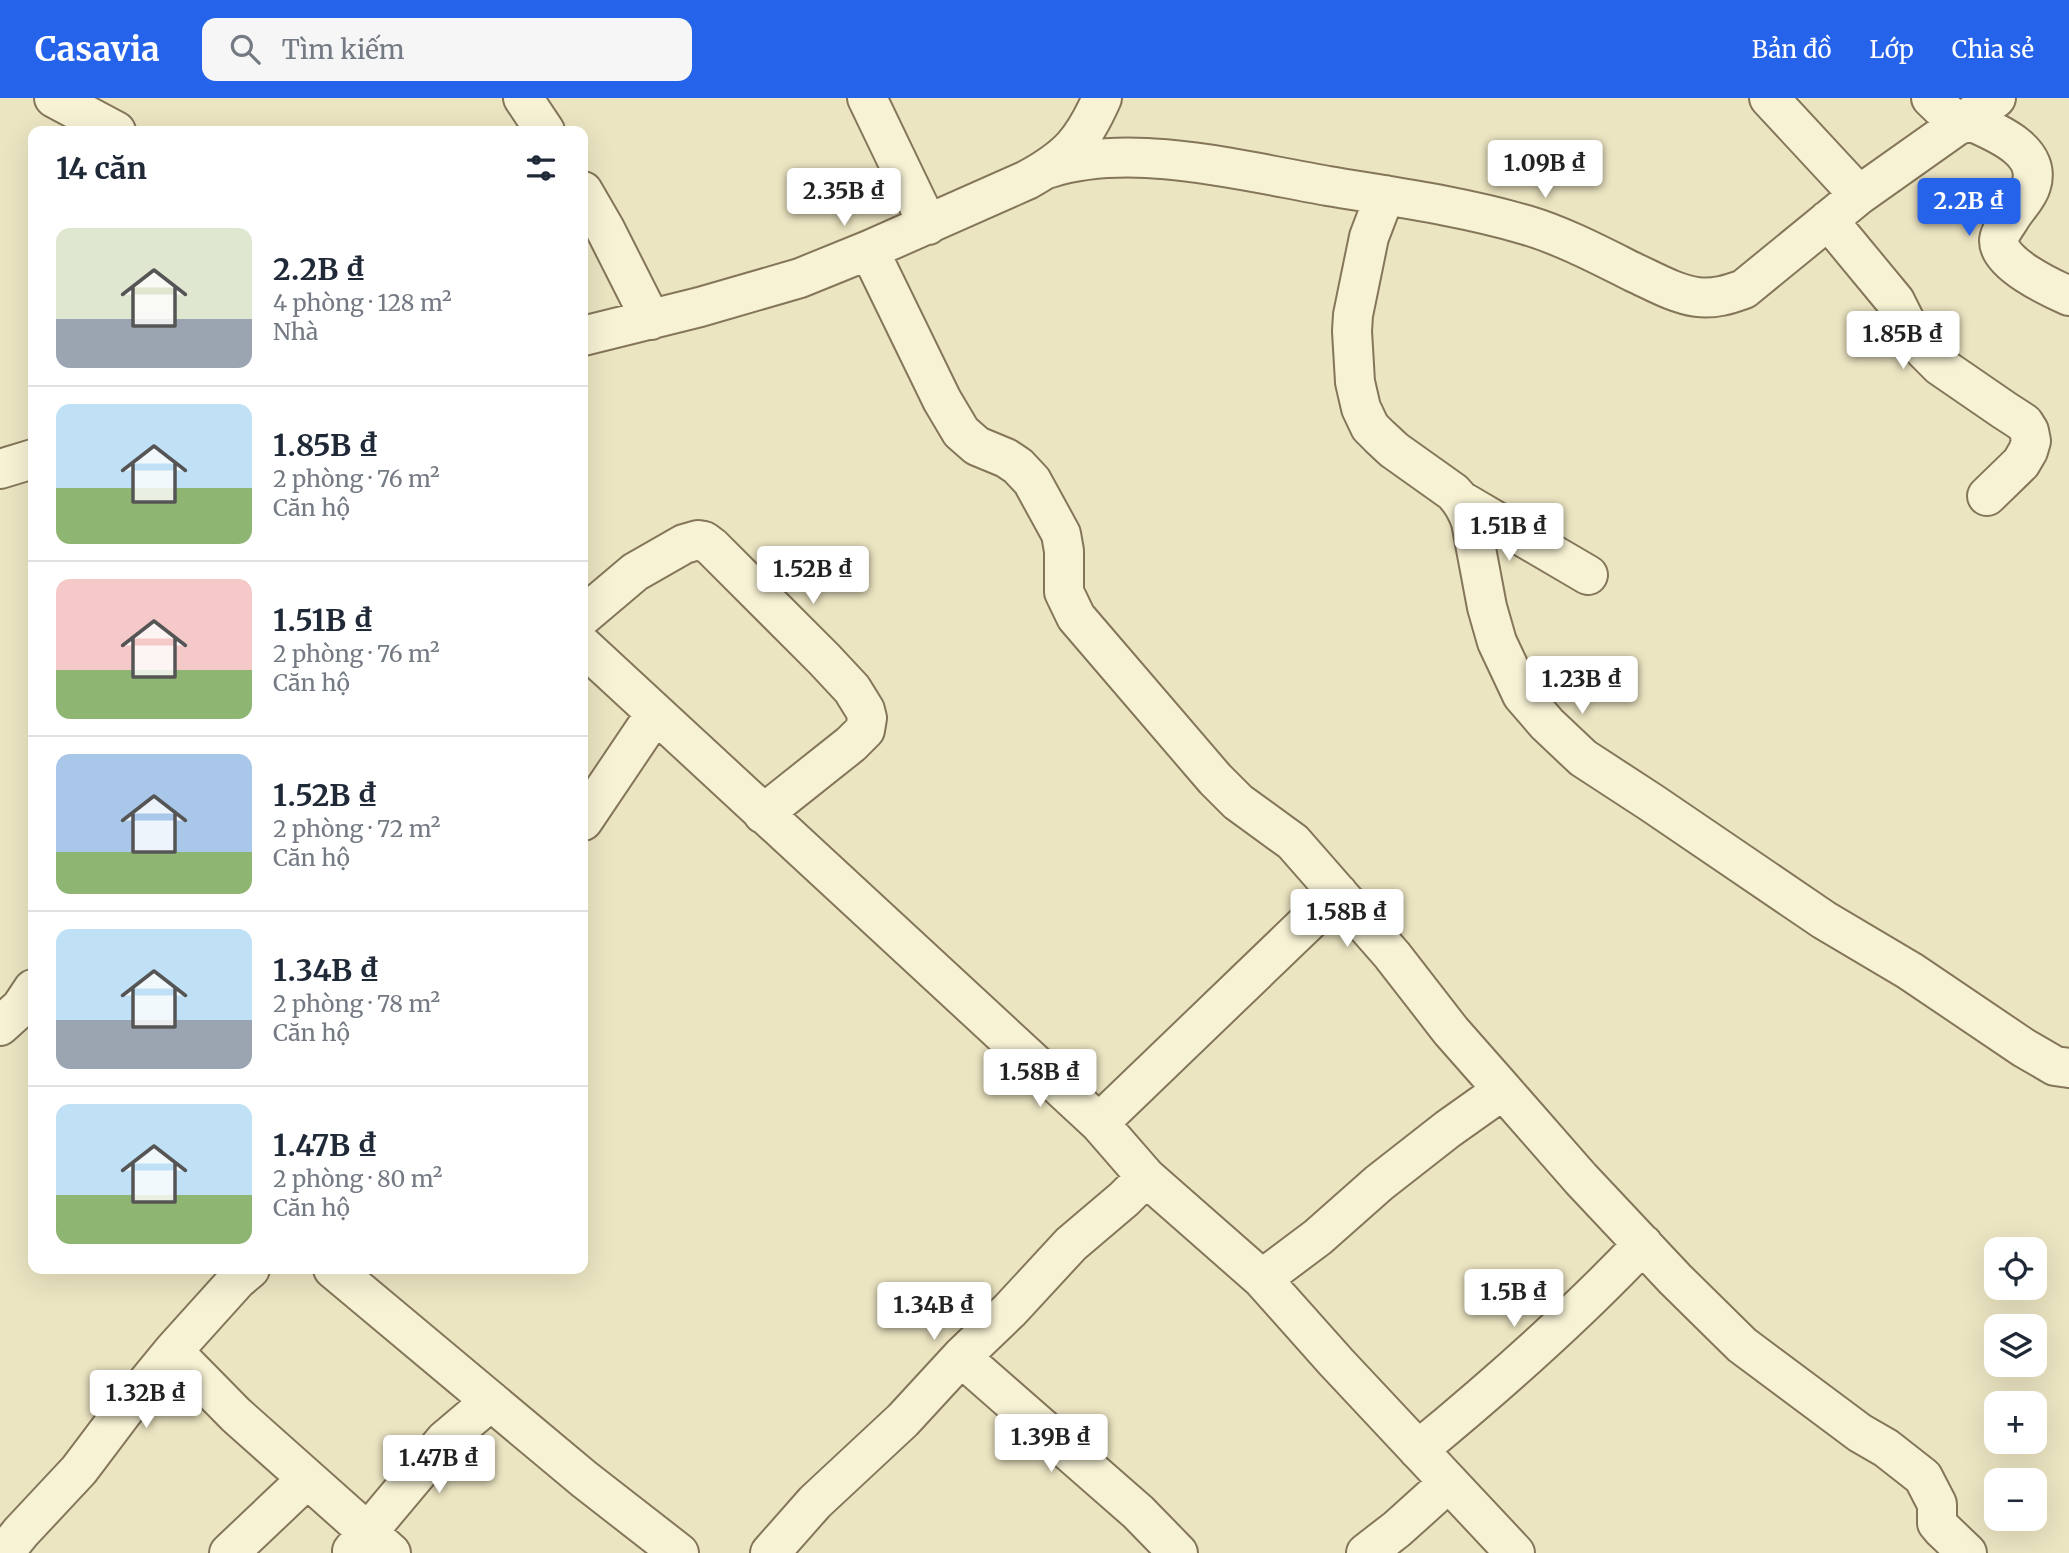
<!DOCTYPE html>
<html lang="vi">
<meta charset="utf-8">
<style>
body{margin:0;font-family:Merriweather,serif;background:#f6f6f7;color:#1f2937;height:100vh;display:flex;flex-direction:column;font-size:26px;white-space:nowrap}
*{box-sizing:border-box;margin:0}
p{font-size:23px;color:#747a83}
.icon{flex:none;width:38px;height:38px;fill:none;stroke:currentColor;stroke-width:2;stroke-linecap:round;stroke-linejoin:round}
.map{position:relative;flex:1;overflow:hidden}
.panel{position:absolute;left:28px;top:28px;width:560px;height:1148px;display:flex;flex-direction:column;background:#fff;border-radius:14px;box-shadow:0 7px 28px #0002}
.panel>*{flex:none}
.buttons{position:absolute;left:1984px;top:1139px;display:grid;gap:14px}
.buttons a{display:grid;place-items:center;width:63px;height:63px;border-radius:14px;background:#fff;box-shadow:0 7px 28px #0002;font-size:35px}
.price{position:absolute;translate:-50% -60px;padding:0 16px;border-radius:7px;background:#fff;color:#222;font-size:23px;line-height:46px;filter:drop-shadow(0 2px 4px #0008)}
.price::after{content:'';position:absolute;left:50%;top:42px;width:21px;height:16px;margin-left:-10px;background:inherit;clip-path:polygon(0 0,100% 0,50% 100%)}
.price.active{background:#2563eb;color:#fff}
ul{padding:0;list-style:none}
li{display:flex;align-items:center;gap:21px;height:175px;padding:0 28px}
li+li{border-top:2px solid #e0e1e3}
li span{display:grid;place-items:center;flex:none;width:196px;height:140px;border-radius:14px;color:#555}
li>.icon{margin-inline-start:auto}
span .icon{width:84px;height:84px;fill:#fffc;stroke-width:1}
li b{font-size:30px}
h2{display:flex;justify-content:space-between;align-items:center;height:84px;padding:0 28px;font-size:30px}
header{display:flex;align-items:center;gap:42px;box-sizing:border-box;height:98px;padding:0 35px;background:#2563eb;color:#fff}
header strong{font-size:33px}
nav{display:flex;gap:38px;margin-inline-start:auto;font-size:24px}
.search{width:490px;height:63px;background:#f6f6f7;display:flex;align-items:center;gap:18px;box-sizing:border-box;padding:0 24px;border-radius:14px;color:#747a83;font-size:26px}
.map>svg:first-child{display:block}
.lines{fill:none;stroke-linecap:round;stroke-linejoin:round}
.minor-casing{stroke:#85765a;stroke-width:42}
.minor{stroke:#f7f2d4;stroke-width:38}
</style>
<header>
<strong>Casavia</strong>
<div class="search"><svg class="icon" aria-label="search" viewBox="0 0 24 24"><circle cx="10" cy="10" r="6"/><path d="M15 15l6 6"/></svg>Tìm kiếm</div>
<nav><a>Bản đồ</a><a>Lớp</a><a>Chia sẻ</a></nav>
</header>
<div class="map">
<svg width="2069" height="1455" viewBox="0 0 2069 1455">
<rect width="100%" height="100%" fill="#ece5c2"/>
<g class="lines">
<g class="minor-casing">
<path id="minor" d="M54 0 116 33
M523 0 545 33
M867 0 928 127
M1769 0 1859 97
M1931 0 1959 27
M1966 21C1992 33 2043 51 2031 88 2028 99 2017 109 2011 119 2007 126 1999 135 1999 143 1999 166 2051 190 2069 198
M1050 70C1133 44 1243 73 1328 88 1394 99 1462 108 1526 127 1563 138 1599 157 1633 174 1653 183 1675 196 1697 199 1714 201 1728 197 1744 191L1859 97 1996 0
M583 93 605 131 651 222
M1385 97 1369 139 1353 217 1352 233 1355 284 1361 310 1370 329 1380 339 1394 352 1453 394C1462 403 1467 412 1471 424L1487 509 1497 544 1522 597 1547 626 1583 660 1652 705 1824 822 1910 873 2024 950 2055 968 2069 970
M1828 122 1895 203 1911 235 1924 252 1940 268 2004 312 2024 325 2029 333 2031 343 2028 353 2021 365 1987 398
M869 152 942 302 961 334 977 348 1006 360 1018 368 1032 383 1061 436 1064 453V494L1076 519 1215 681 1238 704 1293 744 1392 857 1451 933 1503 992 1581 1081 1675 1181 1742 1247 1860 1335 1886 1350 1923 1379 1937 1406V1425L1942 1431 1967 1455
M583 238 700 209 800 180 869 152 1027 82C1069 59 1083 43 1102 0
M0 371 33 361
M1460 402 1588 477
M583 518 635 474 684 446 698 442 704 443 712 449 824 561 852 591 865 612 867 620 865 632 851 646 763 716
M583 548 1099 1025 1146 1079 1262 1181 1336 1264 1515 1455
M583 723 655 616
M0 928 21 909 33 891
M1099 1025 1338 795
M333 1171 584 1381 679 1455
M1262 1181 1318 1139 1379 1085 1448 1031 1503 992
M173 1253 236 1317 391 1455
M961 1259 1138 1414 1178 1455
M1418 1352C1497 1287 1573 1220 1643 1146
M352 1453 445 1342 491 1303
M4 1455 21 1434 79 1372 122 1315 173 1253 237 1182 250 1171
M229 1455 307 1381
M770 1455 815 1404 903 1322 961 1259 1010 1212 1071 1146 1124 1101 1146 1079
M1366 1455 1397 1431 1448 1385"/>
</g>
<use href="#minor" class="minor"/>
</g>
</svg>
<div class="buttons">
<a><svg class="icon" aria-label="locate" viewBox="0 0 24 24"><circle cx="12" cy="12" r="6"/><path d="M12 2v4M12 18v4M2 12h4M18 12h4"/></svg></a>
<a><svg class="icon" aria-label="layers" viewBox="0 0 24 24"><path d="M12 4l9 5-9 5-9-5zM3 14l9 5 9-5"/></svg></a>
<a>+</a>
<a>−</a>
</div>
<b class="price" style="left:1545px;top:102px">1.09B ₫</b>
<b class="price" style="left:844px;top:130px">2.35B ₫</b>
<b class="price active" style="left:1969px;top:140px">2.2B ₫</b>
<b class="price" style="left:1903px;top:273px">1.85B ₫</b>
<b class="price" style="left:1509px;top:465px">1.51B ₫</b>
<b class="price" style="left:813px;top:508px">1.52B ₫</b>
<b class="price" style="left:1582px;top:618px">1.23B ₫</b>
<b class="price" style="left:1347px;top:851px">1.58B ₫</b>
<b class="price" style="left:1040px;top:1011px">1.58B ₫</b>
<b class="price" style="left:1514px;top:1231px">1.5B ₫</b>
<b class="price" style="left:934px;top:1244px">1.34B ₫</b>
<b class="price" style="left:146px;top:1332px">1.32B ₫</b>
<b class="price" style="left:1051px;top:1376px">1.39B ₫</b>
<b class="price" style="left:439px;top:1397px">1.47B ₫</b>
<section class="panel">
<h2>14 căn<svg class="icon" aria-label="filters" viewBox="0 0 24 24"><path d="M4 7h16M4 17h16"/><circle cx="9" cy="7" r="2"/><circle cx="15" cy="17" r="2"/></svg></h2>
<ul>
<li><span style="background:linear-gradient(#dfe7d0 65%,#9aa5b1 0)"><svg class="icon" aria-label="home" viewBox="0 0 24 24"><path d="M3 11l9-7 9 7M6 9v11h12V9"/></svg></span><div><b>2.2B ₫</b><p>4 phòng · 128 m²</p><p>Nhà</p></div></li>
<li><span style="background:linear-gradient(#bfe0f5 60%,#8fb573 0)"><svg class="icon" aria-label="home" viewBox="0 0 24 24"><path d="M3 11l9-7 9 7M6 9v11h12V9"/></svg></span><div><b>1.85B ₫</b><p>2 phòng · 76 m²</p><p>Căn hộ</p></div></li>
<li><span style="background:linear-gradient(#f6c9c9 65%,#8fb573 0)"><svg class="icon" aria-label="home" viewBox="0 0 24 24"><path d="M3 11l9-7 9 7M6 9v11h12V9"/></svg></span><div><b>1.51B ₫</b><p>2 phòng · 76 m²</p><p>Căn hộ</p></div></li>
<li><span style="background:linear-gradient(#a9c7e8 70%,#8fb573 0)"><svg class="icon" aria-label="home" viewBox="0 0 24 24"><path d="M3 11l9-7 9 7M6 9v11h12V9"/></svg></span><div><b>1.52B ₫</b><p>2 phòng · 72 m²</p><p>Căn hộ</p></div></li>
<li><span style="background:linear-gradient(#bfe0f5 65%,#9aa5b1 0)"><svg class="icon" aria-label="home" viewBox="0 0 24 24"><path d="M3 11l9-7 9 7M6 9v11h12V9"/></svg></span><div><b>1.34B ₫</b><p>2 phòng · 78 m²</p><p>Căn hộ</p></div></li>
<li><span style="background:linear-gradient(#bfe0f5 65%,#8fb573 0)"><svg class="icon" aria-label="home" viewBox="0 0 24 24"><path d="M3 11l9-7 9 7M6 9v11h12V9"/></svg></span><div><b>1.47B ₫</b><p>2 phòng · 80 m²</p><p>Căn hộ</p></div></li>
</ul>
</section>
</div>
